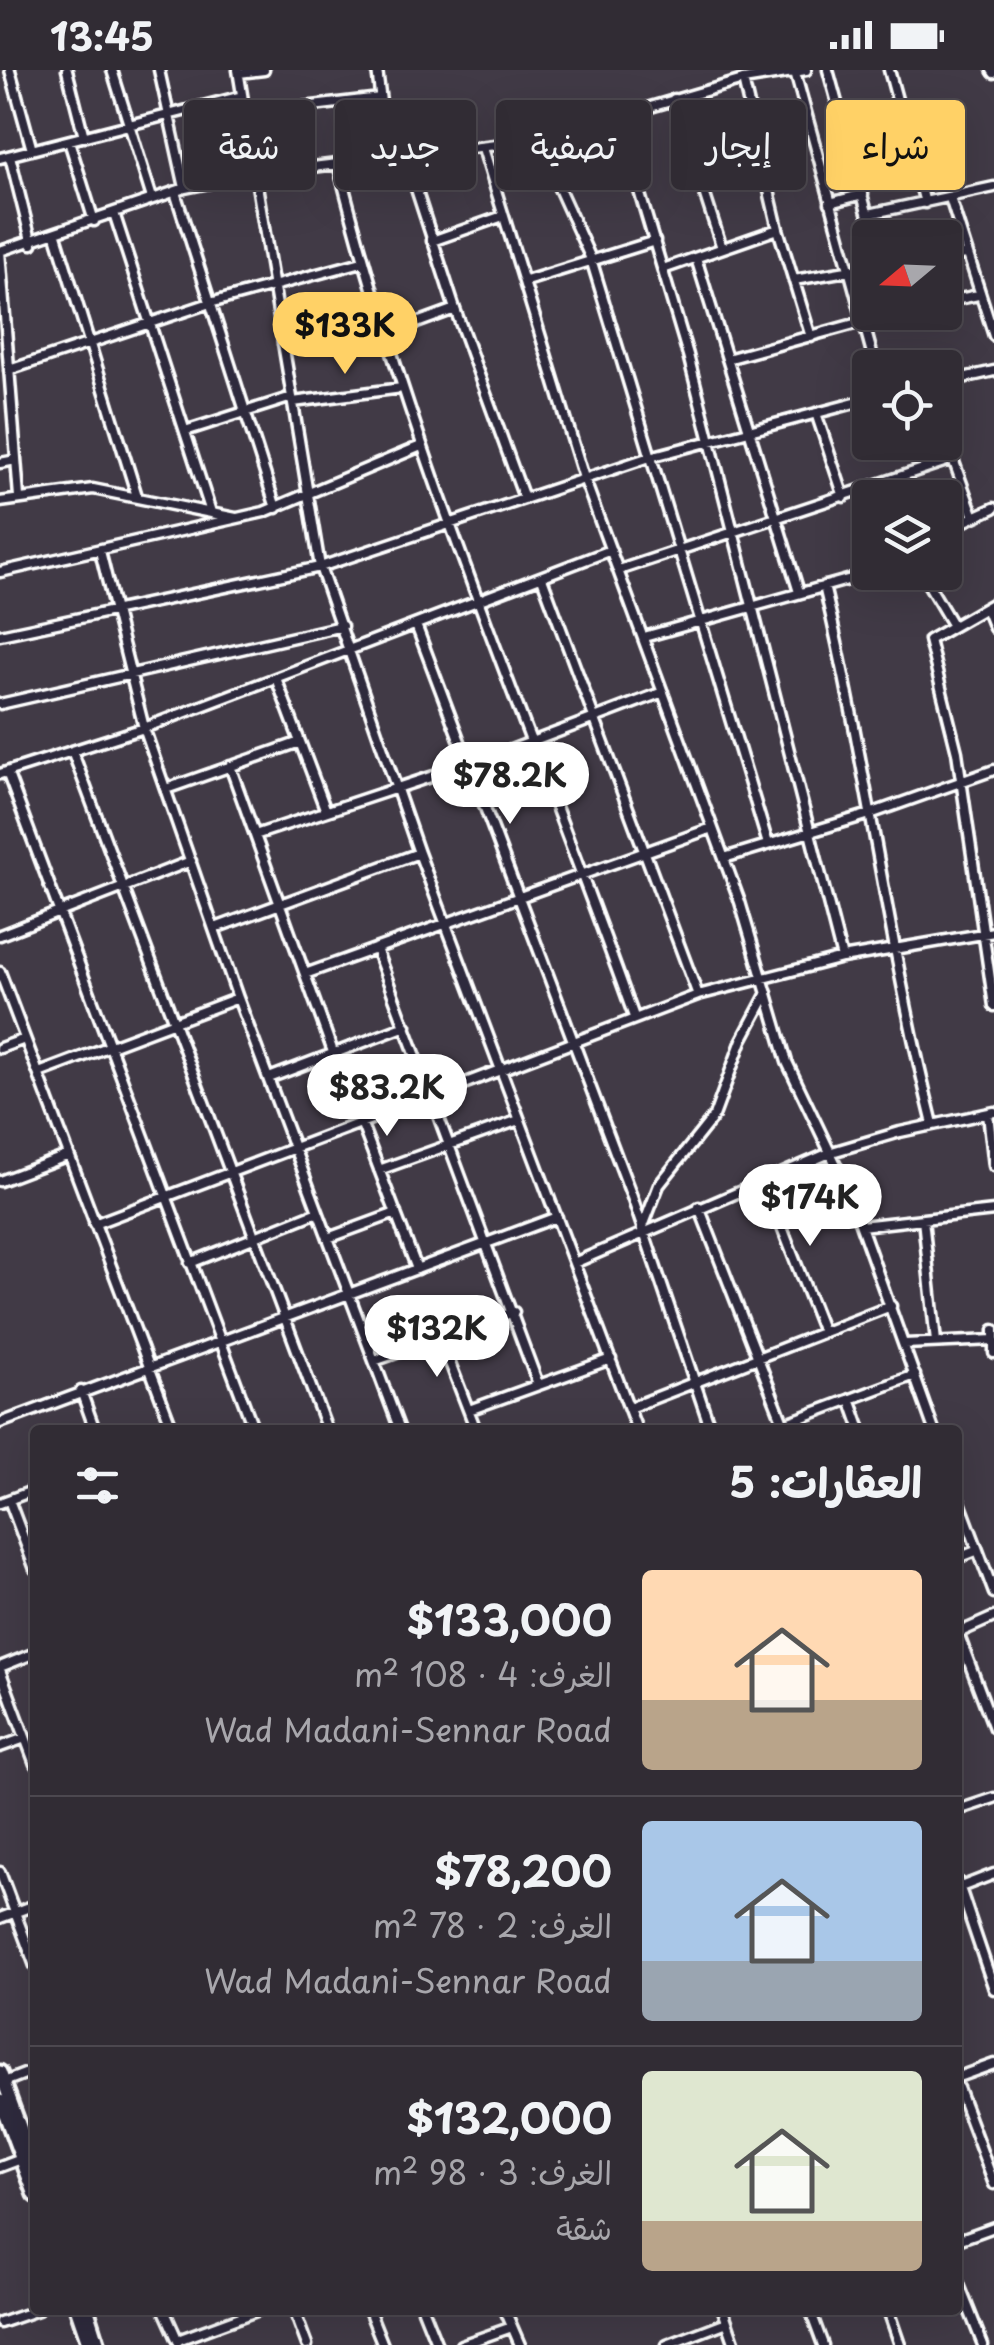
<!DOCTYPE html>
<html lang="ar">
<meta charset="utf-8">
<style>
body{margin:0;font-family:"Playpen Sans","Playpen Sans Arabic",sans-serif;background:#3d3840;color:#f1f3f6;direction:rtl;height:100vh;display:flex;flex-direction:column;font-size:38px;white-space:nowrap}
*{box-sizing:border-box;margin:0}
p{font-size:32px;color:#a8a7ac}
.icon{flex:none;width:55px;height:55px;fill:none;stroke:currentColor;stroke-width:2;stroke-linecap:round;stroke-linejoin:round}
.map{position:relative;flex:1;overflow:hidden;direction:ltr}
.sheet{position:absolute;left:30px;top:1355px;width:932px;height:890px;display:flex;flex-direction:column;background:#312c34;border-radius:10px;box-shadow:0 10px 40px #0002,0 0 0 2px #4c484f;direction:rtl}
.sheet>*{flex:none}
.guide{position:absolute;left:30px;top:30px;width:935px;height:90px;direction:rtl;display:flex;gap:20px}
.needle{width:65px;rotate:251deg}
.controls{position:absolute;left:852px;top:150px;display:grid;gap:20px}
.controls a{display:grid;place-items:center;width:110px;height:110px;border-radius:10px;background:#312c34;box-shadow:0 10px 40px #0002,0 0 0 2px #4c484f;font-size:50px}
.price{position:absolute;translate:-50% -85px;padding:0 22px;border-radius:35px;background:#fff;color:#222;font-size:32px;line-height:65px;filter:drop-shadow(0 2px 5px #0008)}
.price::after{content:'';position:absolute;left:50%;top:60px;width:30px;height:22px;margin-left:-15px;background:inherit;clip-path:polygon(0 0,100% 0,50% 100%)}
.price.active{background:#ffd166;color:#111}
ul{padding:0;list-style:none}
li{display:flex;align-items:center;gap:30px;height:250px;padding:0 40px}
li+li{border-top:2px solid #4c484f}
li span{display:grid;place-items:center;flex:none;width:280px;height:200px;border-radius:10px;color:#555}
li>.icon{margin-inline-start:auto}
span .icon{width:120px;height:120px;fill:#fffc;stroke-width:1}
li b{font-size:42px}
h2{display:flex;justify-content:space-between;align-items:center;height:120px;padding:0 40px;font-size:42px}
.tag{padding:0 35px;border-radius:10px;background:#312c34;box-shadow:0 10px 40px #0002,0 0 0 2px #4c484f;font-size:35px;line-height:90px}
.tag.active{background:#ffd166;color:#111}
.status{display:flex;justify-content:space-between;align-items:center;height:70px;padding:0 50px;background:#312c34;direction:ltr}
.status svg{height:28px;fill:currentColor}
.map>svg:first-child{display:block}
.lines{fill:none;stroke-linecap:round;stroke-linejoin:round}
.street-casing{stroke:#fff;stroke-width:15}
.secondary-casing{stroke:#fff;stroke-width:19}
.street{stroke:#2f2a3d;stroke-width:8}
.secondary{stroke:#2f2a3d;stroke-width:11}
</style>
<div class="status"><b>13:45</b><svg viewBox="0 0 49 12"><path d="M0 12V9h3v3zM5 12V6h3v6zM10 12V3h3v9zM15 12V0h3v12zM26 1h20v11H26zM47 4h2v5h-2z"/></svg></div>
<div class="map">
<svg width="994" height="2275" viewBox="0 0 994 2275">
<rect width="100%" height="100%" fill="#413a46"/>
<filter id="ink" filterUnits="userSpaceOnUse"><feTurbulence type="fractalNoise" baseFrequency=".01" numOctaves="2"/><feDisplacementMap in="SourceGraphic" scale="20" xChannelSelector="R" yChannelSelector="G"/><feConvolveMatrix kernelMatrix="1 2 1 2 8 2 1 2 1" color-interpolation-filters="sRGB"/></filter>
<g filter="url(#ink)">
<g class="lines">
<g class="street-casing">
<path id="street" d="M10 0 32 80
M67 0 84 67
M112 0 152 128
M159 0 185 118
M238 0 320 497 419 783 637 1360
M377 0 388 87
M828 0 874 168
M889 0 925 133
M992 0 994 3
M795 2 876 298
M239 3 264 0
M743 10 778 159 811 267
M674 29 722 178
M245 44 380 28
M617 47 688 285 842 888
M537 70 591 189 768 774
M69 71 94 151
M483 78 584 408 740 832 787 992 848 1120 934 1360
M405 85 455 239 524 428
M10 86 32 174
M0 88 242 26
M338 94C411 387 533 663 634 947
M175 122 276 438
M950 128 994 266
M830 133 863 124
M114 143 210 439
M869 144 994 117
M56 165 137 426
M432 171 503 146
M0 181 185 118 254 104 537 70 743 10 806 0
M0 181 19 427
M945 187 966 184
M696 188 799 522
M663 199 778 159
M794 210 870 197
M526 211 655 171
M945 232 978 225
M384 265 455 239
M283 274 381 252
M727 289 898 242
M9 300 210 233 362 192
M945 312 994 301
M293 332 402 318
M816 343 844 427
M185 361 292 327
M945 367 974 447
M0 393 16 390
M0 432 93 419 236 448
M945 460 994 438
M100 481 144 658 238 928 400 1360
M619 500 953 389
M0 502 264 442 421 376
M921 502 953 556
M542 508 698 925
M824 516C867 694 888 876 933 1054
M994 533 929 570 957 682 994 936
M986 538 994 558
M416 555 632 1127 711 1360
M0 565 320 497 650 387 870 329
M644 567 876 502
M276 608 326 741
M0 634 342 556
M73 683 327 1360
M230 696 333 982
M7 702 254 1360
M0 704 144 658 611 480
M166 719 300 672
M255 765 500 684 663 622
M724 788 870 744 994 700
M215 858 419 783
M0 865 191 791
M376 879 538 1314
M0 902 173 1360
M305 904 712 758
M0 978 25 969
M39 1003 238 928
M269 1008 406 956
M988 1044 994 1096
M361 1052 417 1199
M379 1100 519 1050
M763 1109 823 1262
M0 1111 69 1085
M699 1137 786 1360
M923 1149 936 1272
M94 1154 698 925 842 888 994 862
M861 1156 994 1141
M642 1159 659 1115 714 1046 742 970 767 923
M328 1168 396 1143
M190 1193 318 1142
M574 1193 832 1082 900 1062 994 1042
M994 1260V1283
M440 1267 476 1360
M905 1274 994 1270
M374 1291 514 1242
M81 1321 95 1360
M850 1329 861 1360
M629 1338 891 1236
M469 1340 611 1289
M0 1353 557 1147
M784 1354 915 1305
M958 1427 994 1523
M9 1430 35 1499
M0 1433 35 1420
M958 1488 976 1481
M958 1563 994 1658
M958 1563 994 1547
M0 1597 35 1583
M0 1600 35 1694
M0 1677 25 1668
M958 1740 994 1728
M0 1802 35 1896
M958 1812 994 1919
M958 1818 994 1804
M0 1848 35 1835
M958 2007 994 1994
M4 2012 35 2000
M958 2018 994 2114
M0 2097 24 2088
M958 2170 994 2157
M958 2212 983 2275
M164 2240 178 2271
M294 2240 307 2275
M369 2240 383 2275
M423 2240 437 2275
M505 2240 520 2275
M723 2240 735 2275
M810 2240 823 2275
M888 2240 900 2275
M0 2253 38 2240
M178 2270 259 2240
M461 2275 512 2257
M667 2275 727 2252"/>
</g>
<g class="secondary-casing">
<path id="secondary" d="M0 2002 35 2098
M0 2031 35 2125
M77 2240 89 2275
M88 2240 99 2275"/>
</g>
<use href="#street" class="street"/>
<use href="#secondary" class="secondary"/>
</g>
</g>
</svg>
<div class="controls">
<a><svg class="needle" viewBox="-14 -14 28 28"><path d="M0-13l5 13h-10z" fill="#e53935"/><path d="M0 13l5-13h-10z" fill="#a8a7ac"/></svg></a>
<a><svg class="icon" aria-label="locate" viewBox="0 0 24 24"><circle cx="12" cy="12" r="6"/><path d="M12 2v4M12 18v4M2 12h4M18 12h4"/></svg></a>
<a><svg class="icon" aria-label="layers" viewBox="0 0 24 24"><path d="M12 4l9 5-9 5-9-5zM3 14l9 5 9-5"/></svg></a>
</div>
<b class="price active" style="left:345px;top:307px">$133K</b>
<b class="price" style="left:510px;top:757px">$78.2K</b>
<b class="price" style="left:387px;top:1069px">$83.2K</b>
<b class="price" style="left:810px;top:1179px">$174K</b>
<b class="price" style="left:437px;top:1310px">$132K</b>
<div class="guide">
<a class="tag active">شراء</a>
<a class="tag">إيجار</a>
<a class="tag">تصفية</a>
<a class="tag">جديد</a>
<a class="tag">شقة</a>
</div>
<section class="sheet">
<h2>العقارات: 5<svg class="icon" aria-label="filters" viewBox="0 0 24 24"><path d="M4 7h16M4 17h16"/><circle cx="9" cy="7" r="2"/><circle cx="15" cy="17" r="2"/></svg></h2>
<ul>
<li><span style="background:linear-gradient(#ffd9b3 65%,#b9a48a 0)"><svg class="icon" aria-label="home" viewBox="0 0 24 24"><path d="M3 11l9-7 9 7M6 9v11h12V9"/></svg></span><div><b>$133,000</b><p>الغرف: 4 · 108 m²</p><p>Wad Madani-Sennar Road</p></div></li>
<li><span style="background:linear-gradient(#a9c7e8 70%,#9aa5b1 0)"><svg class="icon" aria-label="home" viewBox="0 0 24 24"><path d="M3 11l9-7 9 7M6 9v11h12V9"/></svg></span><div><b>$78,200</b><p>الغرف: 2 · 78 m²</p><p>Wad Madani-Sennar Road</p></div></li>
<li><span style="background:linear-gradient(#dfe7d0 75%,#b9a48a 0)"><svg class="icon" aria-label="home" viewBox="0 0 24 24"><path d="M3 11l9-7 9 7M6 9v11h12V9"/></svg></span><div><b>$132,000</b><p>الغرف: 3 · 98 m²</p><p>شقة</p></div></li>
</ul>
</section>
</div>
